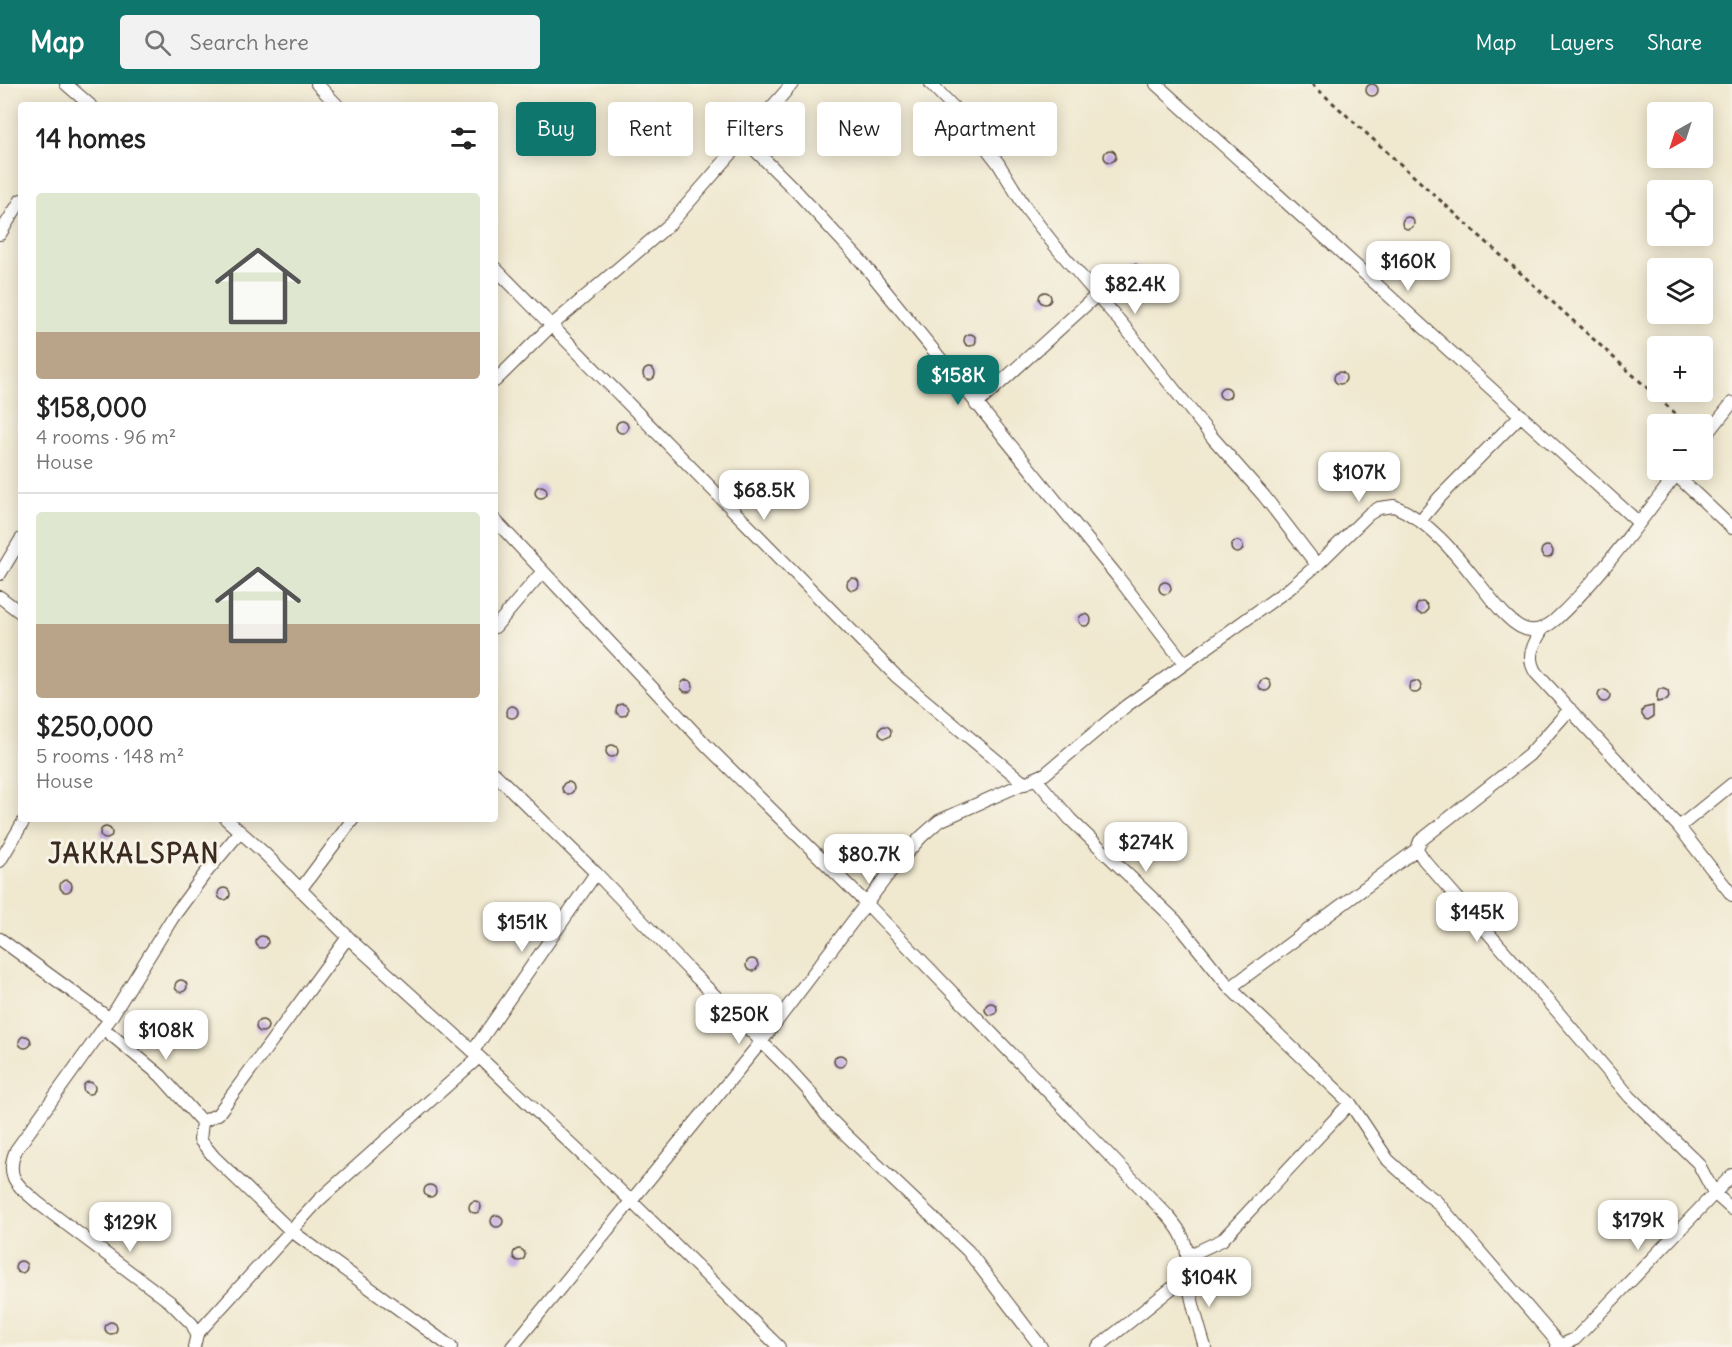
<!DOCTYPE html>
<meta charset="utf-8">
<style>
body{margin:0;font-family:Delius,sans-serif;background:#f2f2f2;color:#222;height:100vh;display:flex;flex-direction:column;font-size:22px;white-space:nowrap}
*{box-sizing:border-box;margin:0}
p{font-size:20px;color:#767676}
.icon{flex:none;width:33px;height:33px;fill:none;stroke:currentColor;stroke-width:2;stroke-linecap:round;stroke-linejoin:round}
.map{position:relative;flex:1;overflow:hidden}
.drawer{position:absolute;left:18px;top:18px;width:480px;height:720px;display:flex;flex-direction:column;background:#fff;border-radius:6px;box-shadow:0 3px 15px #0003}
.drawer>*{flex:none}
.hud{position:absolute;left:516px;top:18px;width:570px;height:54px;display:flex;gap:12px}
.needle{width:39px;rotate:219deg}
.tools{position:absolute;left:1647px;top:18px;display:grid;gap:12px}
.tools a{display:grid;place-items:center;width:66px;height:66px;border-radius:6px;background:#fff;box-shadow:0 3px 15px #0003;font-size:30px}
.price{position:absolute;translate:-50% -51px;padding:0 14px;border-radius:12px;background:#fff;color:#222;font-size:20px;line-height:39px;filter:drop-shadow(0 2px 3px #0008)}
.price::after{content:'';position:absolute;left:50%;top:36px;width:18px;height:14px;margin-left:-9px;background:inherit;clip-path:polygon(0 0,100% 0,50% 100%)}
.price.current{background:#0f766e;color:#fff}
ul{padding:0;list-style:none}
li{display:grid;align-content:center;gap:12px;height:318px;padding:0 18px}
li+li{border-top:2px solid #e0e0e0}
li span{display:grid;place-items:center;height:186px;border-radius:6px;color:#555}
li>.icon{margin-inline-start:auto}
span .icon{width:108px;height:108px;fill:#fffc;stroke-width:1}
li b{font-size:26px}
h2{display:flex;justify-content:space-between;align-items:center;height:72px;padding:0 18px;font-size:26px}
.pill{padding:0 21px;border-radius:6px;background:#fff;box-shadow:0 3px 15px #0003;font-size:21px;line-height:54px}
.pill.current{background:#0f766e;color:#fff}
header{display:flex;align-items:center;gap:36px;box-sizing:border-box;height:84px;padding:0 30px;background:#0f766e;color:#fff}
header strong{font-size:28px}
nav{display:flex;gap:33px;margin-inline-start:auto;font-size:21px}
.search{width:420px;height:54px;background:#f2f2f2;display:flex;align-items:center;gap:15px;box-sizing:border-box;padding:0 21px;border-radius:6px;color:#767676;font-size:22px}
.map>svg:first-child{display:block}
.building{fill:#c5ade1}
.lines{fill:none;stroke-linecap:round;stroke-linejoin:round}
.minor-casing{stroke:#564639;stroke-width:14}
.path{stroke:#564639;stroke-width:3;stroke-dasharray:4.5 4.5;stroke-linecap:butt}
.minor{stroke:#fff;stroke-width:12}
.labels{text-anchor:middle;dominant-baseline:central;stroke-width:6;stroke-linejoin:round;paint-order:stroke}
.district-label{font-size:26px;font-weight:bold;letter-spacing:1.5px;fill:#3b2a1e;stroke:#f7f3e8}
</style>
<header>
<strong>Map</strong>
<div class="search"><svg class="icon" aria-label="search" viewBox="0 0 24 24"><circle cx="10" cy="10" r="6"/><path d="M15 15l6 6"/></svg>Search here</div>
<nav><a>Map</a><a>Layers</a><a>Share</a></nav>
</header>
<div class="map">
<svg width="1732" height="1263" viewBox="0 0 1732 1263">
<rect width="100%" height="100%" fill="#f7f3e8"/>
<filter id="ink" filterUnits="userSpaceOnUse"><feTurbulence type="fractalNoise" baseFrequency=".0167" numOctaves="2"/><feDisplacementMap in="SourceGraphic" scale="12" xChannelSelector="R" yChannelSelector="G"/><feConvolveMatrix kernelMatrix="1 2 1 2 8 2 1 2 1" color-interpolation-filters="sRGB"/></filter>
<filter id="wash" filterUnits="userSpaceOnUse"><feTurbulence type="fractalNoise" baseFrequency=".008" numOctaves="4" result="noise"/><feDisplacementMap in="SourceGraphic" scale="24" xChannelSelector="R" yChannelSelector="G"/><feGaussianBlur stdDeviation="1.35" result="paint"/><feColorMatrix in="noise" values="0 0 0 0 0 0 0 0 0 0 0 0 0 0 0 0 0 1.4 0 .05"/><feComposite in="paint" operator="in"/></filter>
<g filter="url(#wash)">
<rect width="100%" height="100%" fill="#f0e8cf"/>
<g id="blocks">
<path class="building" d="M1366 6a6 6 0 1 1 12 0a6 6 0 1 1-12 0Z
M1104 72a6 6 0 1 1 12 0a6 6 0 1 1-12 0Z
M1402 139a6 6 0 1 1 12 0a6 6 0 1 1-12 0Z
M1128 186a6 6 0 1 1 12 0a6 6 0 1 1-12 0Z
M1039 214a6 6 0 1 1 12 0a6 6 0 1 1-12 0Z
M964 256a6 6 0 1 1 12 0a6 6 0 1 1-12 0Z
M643 290a6 6 0 1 1 12 0a6 6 0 1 1-12 0Z
M1334 294a6 6 0 1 1 12 0a6 6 0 1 1-12 0Z
M1219 309a6 6 0 1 1 12 0a6 6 0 1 1-12 0Z
M616 343a6 6 0 1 1 12 0a6 6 0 1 1-12 0Z
M535 408a6 6 0 1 1 12 0a6 6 0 1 1-12 0Z
M1231 463a6 6 0 1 1 12 0a6 6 0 1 1-12 0Z
M1541 468a6 6 0 1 1 12 0a6 6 0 1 1-12 0Z
M847 500a6 6 0 1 1 12 0a6 6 0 1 1-12 0Z
M1159 504a6 6 0 1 1 12 0a6 6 0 1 1-12 0Z
M1416 524a6 6 0 1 1 12 0a6 6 0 1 1-12 0Z
M1079 536a6 6 0 1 1 12 0a6 6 0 1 1-12 0Z
M1259 601a6 6 0 1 1 12 0a6 6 0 1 1-12 0Z
M681 602a6 6 0 1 1 12 0a6 6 0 1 1-12 0Z
M1409 603a6 6 0 1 1 12 0a6 6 0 1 1-12 0Z
M1659 605H1664L1668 607 1669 613 1667 616 1657 618V610Z
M1598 612a6 6 0 1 1 12 0a6 6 0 1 1-12 0Z
M616 626a6 6 0 1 1 12 0a6 6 0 1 1-12 0Z
M506 628a6 6 0 1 1 12 0a6 6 0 1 1-12 0Z
M1653 622V633L1648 636 1645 635 1642 631V627L1644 624Z
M879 648a6 6 0 1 1 12 0a6 6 0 1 1-12 0Z
M606 667a6 6 0 1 1 12 0a6 6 0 1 1-12 0Z
M562 704a6 6 0 1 1 12 0a6 6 0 1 1-12 0Z
M100 749a6 6 0 1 1 12 0a6 6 0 1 1-12 0Z
M60 802a6 6 0 1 1 12 0a6 6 0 1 1-12 0Z
M218 810a6 6 0 1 1 12 0a6 6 0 1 1-12 0Z
M256 858a6 6 0 1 1 12 0a6 6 0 1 1-12 0Z
M746 881a6 6 0 1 1 12 0a6 6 0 1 1-12 0Z
M175 902a6 6 0 1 1 12 0a6 6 0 1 1-12 0Z
M985 925a6 6 0 1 1 12 0a6 6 0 1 1-12 0Z
M256 942a6 6 0 1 1 12 0a6 6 0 1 1-12 0Z
M161 953a6 6 0 1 1 12 0a6 6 0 1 1-12 0Z
M19 958a6 6 0 1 1 12 0a6 6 0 1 1-12 0Z
M834 977a6 6 0 1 1 12 0a6 6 0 1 1-12 0Z
M83 1004a6 6 0 1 1 12 0a6 6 0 1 1-12 0Z
M424 1107a6 6 0 1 1 12 0a6 6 0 1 1-12 0Z
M469 1123a6 6 0 1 1 12 0a6 6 0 1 1-12 0Z
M491 1137a6 6 0 1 1 12 0a6 6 0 1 1-12 0Z
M513 1171a6 6 0 1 1 12 0a6 6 0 1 1-12 0Z
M15 1183a6 6 0 1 1 12 0a6 6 0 1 1-12 0Z
M105 1244a6 6 0 1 1 12 0a6 6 0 1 1-12 0Z"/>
</g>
</g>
<g filter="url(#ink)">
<use href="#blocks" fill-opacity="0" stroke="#564639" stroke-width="1.5"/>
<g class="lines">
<g class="minor-casing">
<path id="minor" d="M66 0 90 21
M317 0 337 21
M931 0 960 30 998 79 1027 126 1056 163 1123 241 1212 353 1264 412 1317 481
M1156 0 1639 439
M744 55 797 108 861 177 1117 492 1184 579
M0 150 21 116
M495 184 897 593 1025 700
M495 297 551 242 670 140 792 0
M976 321 1098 210
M1702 357 1732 319
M1676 391 1732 444
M495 436 707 662 867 820 1166 1130C1177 1142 1186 1154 1187 1171 1188 1179 1187 1187 1188 1195 1191 1218 1198 1240 1205 1263
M1420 437 1439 414 1521 331
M0 490 21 455
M0 513 21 529
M495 543 543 487
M1543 544C1534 560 1525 572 1536 589L1679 743 1732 811
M1570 625 1529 671 1420 757 1417 765 1424 776 1556 926 1630 1013 1698 1079 1714 1109 1732 1125
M495 690 596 789 688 885 787 983 808 1006 827 1032 844 1049 968 1167 1041 1263
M1036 695 1070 735 1175 836 1230 904 1350 1019
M226 735 264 769 357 862 473 967 631 1117 779 1263
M1679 743 1732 700
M0 777 25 735
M300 806 353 735
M0 855 110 935
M1230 904 1417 765
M103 944 161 992 202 1038 200 1056 214 1073 290 1146 451 1263
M473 967 596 789
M202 1038 218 1030 348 853
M1188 1172 1222 1156 1350 1019 1388 1076 1422 1107 1436 1117 1560 1261
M197 1250 319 1116 479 973
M194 1263 197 1250 192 1240 170 1218 38 1119C19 1102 4 1094 16 1066L110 935 173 833 204 791 240 748
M512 1263 761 958 891 787 921 753 939 737 1045 690 1126 622 1290 504 1317 481 1369 430 1379 424 1394 422C1428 436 1455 469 1477 497 1489 511 1511 545 1530 546 1539 547 1548 542 1555 536 1601 494 1641 435 1680 386
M1098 1263 1187 1192
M1557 1263 1575 1255 1732 1091"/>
</g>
<path class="path" d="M1312 0 1687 340"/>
<use href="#minor" class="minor"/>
</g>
</g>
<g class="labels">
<g class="district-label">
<text x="134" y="769">JAKKALSPAN</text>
</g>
</g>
</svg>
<div class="tools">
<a><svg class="needle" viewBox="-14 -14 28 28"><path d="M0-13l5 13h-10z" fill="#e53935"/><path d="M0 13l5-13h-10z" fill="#767676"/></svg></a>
<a><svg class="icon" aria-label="locate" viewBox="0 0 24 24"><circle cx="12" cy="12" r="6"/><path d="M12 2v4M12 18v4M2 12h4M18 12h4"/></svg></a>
<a><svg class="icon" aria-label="layers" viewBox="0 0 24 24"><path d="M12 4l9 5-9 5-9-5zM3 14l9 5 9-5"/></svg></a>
<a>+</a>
<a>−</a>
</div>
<b class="price" style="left:1408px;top:208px">$160K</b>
<b class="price" style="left:1135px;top:231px">$82.4K</b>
<b class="price current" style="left:958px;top:322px">$158K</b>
<b class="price" style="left:1359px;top:419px">$107K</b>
<b class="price" style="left:764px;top:437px">$68.5K</b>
<b class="price" style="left:1146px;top:789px">$274K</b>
<b class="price" style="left:869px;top:801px">$80.7K</b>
<b class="price" style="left:1477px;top:859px">$145K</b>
<b class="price" style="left:522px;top:869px">$151K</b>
<b class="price" style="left:739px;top:961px">$250K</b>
<b class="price" style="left:166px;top:977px">$108K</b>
<b class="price" style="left:1638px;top:1167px">$179K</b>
<b class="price" style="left:130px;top:1169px">$129K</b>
<b class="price" style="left:1209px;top:1224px">$104K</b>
<div class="hud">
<a class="pill current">Buy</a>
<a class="pill">Rent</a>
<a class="pill">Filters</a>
<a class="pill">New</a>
<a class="pill">Apartment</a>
</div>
<section class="drawer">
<h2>14 homes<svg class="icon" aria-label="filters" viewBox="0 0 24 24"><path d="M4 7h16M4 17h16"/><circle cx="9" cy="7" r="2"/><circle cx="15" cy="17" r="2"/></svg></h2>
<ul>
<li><span style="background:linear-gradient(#dfe7d0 75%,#b9a48a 0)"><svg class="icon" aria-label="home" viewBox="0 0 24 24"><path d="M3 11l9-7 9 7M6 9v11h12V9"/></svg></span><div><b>$158,000</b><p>4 rooms · 96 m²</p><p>House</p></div></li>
<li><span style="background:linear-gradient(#dfe7d0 60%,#b9a48a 0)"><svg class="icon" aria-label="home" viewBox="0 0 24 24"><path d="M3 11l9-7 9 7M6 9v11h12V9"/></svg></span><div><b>$250,000</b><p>5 rooms · 148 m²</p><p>House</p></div></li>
</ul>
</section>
</div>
